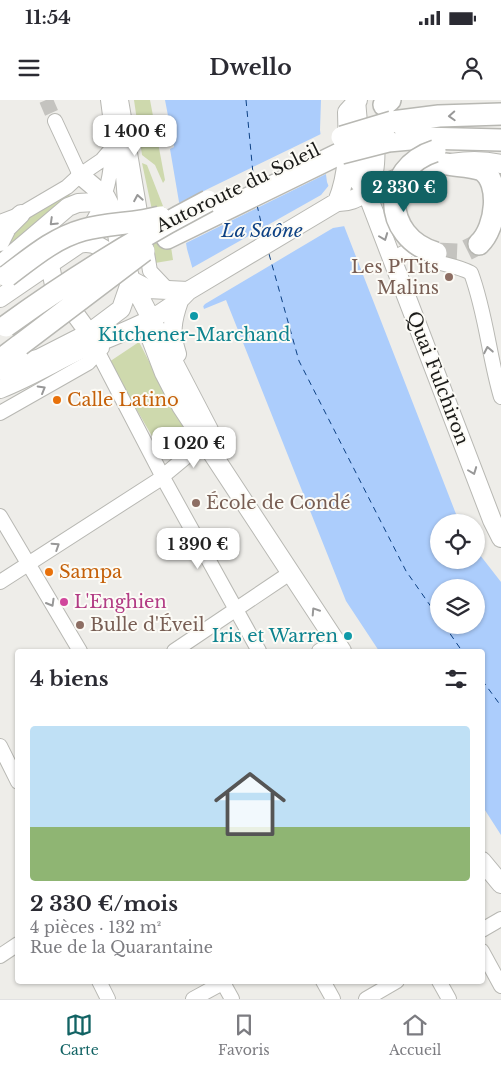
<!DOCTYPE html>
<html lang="fr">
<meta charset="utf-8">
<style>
body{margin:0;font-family:"Libre Baskerville",serif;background:#f7f7f7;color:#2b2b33;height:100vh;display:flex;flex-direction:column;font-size:19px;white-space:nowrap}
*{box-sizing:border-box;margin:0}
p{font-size:16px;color:#7c7c81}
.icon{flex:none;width:28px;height:28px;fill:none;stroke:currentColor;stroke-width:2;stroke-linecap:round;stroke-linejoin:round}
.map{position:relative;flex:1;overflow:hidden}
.details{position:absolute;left:15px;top:549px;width:470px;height:335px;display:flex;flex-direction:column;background:#fff;border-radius:5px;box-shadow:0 1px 4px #0004}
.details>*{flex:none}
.fabs{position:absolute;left:430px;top:414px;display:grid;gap:10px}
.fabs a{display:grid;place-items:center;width:55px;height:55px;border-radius:50%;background:#fff;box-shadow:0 1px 4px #0004;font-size:25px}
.price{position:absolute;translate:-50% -42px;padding:0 11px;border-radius:10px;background:#fff;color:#222;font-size:16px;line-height:32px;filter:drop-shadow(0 1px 2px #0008)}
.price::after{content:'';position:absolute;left:50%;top:30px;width:15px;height:11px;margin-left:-8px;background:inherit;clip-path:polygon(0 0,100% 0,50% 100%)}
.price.current{background:#126364;color:#fff}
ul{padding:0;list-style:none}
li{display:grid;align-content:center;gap:10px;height:265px;padding:0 15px}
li+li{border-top:1px solid #e1e1e2}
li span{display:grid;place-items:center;height:155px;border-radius:5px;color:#555}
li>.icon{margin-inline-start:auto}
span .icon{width:90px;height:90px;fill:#fffc;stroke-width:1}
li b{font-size:21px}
h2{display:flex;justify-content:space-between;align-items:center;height:60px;padding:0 15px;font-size:21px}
.status{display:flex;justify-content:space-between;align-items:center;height:35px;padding:0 25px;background:#fff;direction:ltr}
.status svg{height:14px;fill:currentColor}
header{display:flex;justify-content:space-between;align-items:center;height:65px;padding:0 15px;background:#fff;font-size:22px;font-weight:700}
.tab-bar{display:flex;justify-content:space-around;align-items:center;height:70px;border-top:1px solid #e1e1e2;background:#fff;font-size:14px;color:#7c7c81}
.tab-bar a{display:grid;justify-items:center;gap:2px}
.tab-bar .current{color:#126364}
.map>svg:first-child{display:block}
.green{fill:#ced9ad}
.water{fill:#accdfc;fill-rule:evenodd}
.pier{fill:#eeede9}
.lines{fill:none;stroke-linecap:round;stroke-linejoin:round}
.ferry{stroke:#0d4184;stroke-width:1;stroke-dasharray:6 5;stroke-linecap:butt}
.minor-tunnel{stroke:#c4c3bf;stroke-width:14;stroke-dasharray:14 7;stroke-linecap:butt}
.highway-tunnel{stroke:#c4c3bf;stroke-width:21;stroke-dasharray:21 11;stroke-linecap:butt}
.minor-casing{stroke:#b8b8b3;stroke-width:16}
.major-casing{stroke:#b8b8b3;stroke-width:20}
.highway-casing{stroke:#b8b8b3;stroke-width:24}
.minor{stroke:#fff;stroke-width:14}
.major{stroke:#fff;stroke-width:18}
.highway{stroke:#fff;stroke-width:21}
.highway-bridge-casing{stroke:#b8b8b3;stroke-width:24;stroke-linecap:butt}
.highway-bridge{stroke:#fff;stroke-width:21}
.oneway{stroke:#989898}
.education-dot{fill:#8d6e63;stroke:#fcfbf6;stroke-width:2}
.culture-dot{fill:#0f9aa8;stroke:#fcfbf6;stroke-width:2}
.food-dot{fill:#e8710a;stroke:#fcfbf6;stroke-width:2}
.hotel-dot{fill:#d1479c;stroke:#fcfbf6;stroke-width:2}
.labels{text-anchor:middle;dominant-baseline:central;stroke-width:4;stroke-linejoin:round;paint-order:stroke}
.street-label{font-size:18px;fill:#1b1b19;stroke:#fcfbf6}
.education-label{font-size:18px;fill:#785e54;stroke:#fcfbf6;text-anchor:start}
.culture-label{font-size:18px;fill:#0d838f;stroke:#fcfbf6}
.food-label{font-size:18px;fill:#c56008;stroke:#fcfbf6;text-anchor:start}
.hotel-label{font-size:18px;fill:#b23c85;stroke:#fcfbf6;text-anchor:start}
.water-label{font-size:19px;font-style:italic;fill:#0d4184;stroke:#fcfbf6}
</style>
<div class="status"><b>11:54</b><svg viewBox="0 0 49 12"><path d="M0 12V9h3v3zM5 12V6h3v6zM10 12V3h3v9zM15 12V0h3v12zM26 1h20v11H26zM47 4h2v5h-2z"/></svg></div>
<header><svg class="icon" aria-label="menu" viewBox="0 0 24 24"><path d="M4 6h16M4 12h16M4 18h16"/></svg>Dwello<svg class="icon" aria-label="person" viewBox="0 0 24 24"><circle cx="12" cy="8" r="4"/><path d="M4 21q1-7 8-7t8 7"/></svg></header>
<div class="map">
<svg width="501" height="899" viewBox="0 0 501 899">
<rect width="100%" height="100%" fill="#eeede9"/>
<path class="green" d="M134 0H150L165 80 163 83 155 65 142 55Z
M142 63 147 65 163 106 152 110Z
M66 94 76 98 2 157 3 147 20 118Z
M165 107 173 160 155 163 150 113Z
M139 242 185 331 182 341 172 349 164 348 156 343 109 262Z"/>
<path class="water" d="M165 0H321L320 30 327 82 456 414 463 415 467 422H439V460H476V446L480 455 501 482V735L483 707 482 551H379L346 501 226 200 204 209 187 149 170 49 174 47ZM439 488H476V525H439Z"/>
<path class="pier" d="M323 33 328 73 184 144 177 104Z
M330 84 345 126 333 128 205 204 201 209 190 169 321 95Z"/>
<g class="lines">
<path class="ferry" d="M246 0 254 84
M257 105 264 135
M269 154 299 261 406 471 439 518
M444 525 462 551
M482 580 501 606"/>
<path class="minor-tunnel" d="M46 0 55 21"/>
<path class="highway-tunnel" d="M436 153 459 154 479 144"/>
<g class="minor-casing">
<path id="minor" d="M121 0 150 171 169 191
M358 0 366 91
M55 21 80 75
M121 49 126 115
M0 122 21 114 67 87 80 75 102 60 113 47
M87 131C115 89 115 48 108 0
M419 155C438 165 454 164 471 173 486 213 489 257 501 297
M392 159 409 150
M90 237 167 385 259 551
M0 313 88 263 102 248
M0 416 80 551
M0 482 157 381 204 342
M174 551 290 473
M319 551 335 541
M0 646 18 682
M482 830 501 819
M482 851 501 886
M0 856 18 844
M99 881 108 899
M222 881 232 899
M323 881 333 899
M439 881 449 899
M193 899 226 881
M366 899 397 881"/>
</g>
<g class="major-casing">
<path id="major" d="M348 54 354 76 366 91 492 420 501 438
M80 75 106 97 113 111 118 140 131 180 209 330 204 342
M366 91C380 66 373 57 377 32
M337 102C349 73 348 43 347 12L358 0
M0 142 7 128 21 114
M0 165 68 107 78 103 95 102
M50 165 54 185 89 233 99 234
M131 180 148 189 188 191
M0 198 79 144C96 139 109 153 121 163
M149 234 164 273 181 306 342 551
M177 254C170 233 172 221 179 201
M0 270 40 258 89 233 121 209 131 180
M0 289C28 278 53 263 80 250 114 235 163 220 188 191L337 102C354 103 361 94 376 87 413 70 460 54 501 64
M482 761 501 784"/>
</g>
<g class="highway-casing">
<path id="highway" d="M384 5 390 0
M392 22 439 16 501 14
M388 41 421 38 501 40
M446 64C458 66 471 66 482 70 501 82 497 127 479 144
M167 138 341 53
M0 260 20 245"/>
</g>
<use href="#minor" class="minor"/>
<use href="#major" class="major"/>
<use href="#highway" class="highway"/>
<g class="highway-bridge-casing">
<path id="highway-bridge" d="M342 37 392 22
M435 51C381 68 381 137 436 153
M341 53 388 41
M7 176C31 158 54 138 83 130 108 123 135 124 160 117
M6 226C71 179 137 138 208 101
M20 245 144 151"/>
</g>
<use href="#highway-bridge" class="highway-bridge"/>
</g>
<defs><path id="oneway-chevron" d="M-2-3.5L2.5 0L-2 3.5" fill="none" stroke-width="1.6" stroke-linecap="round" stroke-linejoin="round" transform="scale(1.25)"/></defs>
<g class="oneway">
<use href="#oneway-chevron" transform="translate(452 16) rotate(177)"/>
<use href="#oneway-chevron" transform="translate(138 98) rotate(-100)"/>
<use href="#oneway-chevron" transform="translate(53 122) rotate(136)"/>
<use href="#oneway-chevron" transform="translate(384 137) rotate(69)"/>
<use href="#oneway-chevron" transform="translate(488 250) rotate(-101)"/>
<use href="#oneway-chevron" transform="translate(42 289) rotate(-30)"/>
<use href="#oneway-chevron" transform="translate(473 371) rotate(69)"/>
<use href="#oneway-chevron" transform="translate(56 446) rotate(-33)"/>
<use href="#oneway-chevron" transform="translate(51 503) rotate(60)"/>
<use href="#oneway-chevron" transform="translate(315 511) rotate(-123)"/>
</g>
<g class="education-dot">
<circle cx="449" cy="177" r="5"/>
<circle cx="196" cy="403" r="5"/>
<circle cx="80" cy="525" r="5"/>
</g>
<g class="culture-dot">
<circle cx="194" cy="216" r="5"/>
<circle cx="348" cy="536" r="5"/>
</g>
<g class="food-dot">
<circle cx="57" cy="300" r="5"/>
<circle cx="49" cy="472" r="5"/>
</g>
<circle class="hotel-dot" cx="64" cy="502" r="5"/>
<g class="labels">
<g class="street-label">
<text transform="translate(238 88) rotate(-26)">Autoroute du Soleil</text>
<text transform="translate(438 278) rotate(69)">Quai Fulchiron</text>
</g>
<g class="education-label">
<text x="439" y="167" text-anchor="end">Les P'Tits<tspan x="439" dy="21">Malins</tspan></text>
<text x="206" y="403">École de Condé</text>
<text x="90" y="525">Bulle d'Éveil</text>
</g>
<g class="culture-label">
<text x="194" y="235">Kitchener-Marchand</text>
<text x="338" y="536" text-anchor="end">Iris et Warren</text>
</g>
<g class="food-label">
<text x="67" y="300">Calle Latino</text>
<text x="59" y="472">Sampa</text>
</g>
<g class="hotel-label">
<text x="74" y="502">L'Enghien</text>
</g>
<g class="water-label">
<text x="262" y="130">La Saône</text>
</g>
</g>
</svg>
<div class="fabs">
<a><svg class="icon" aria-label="locate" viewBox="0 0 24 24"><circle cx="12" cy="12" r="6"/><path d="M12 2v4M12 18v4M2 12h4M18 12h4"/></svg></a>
<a><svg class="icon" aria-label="layers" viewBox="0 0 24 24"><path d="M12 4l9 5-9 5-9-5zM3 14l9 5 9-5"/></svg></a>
</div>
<b class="price" style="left:135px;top:57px">1 400 €</b>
<b class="price current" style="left:404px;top:113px">2 330 €</b>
<b class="price" style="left:194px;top:369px">1 020 €</b>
<b class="price" style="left:198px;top:470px">1 390 €</b>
<section class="details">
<h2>4 biens<svg class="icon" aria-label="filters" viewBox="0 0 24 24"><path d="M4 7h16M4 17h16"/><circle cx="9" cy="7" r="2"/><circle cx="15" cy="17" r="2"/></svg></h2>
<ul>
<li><span style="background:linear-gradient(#bfe0f5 65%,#8fb573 0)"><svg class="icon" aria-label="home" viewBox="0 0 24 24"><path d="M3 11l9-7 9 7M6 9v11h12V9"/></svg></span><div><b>2 330 €/mois</b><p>4 pièces · 132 m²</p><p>Rue de la Quarantaine</p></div></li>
</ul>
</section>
</div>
<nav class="tab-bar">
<a class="current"><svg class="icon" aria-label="map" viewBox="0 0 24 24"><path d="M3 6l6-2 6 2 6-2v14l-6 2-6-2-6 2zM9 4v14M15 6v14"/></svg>Carte</a>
<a><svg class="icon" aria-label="saved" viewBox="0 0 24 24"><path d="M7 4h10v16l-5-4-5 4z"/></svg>Favoris</a>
<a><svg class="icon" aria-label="home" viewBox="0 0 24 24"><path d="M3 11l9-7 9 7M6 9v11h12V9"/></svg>Accueil</a>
</nav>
